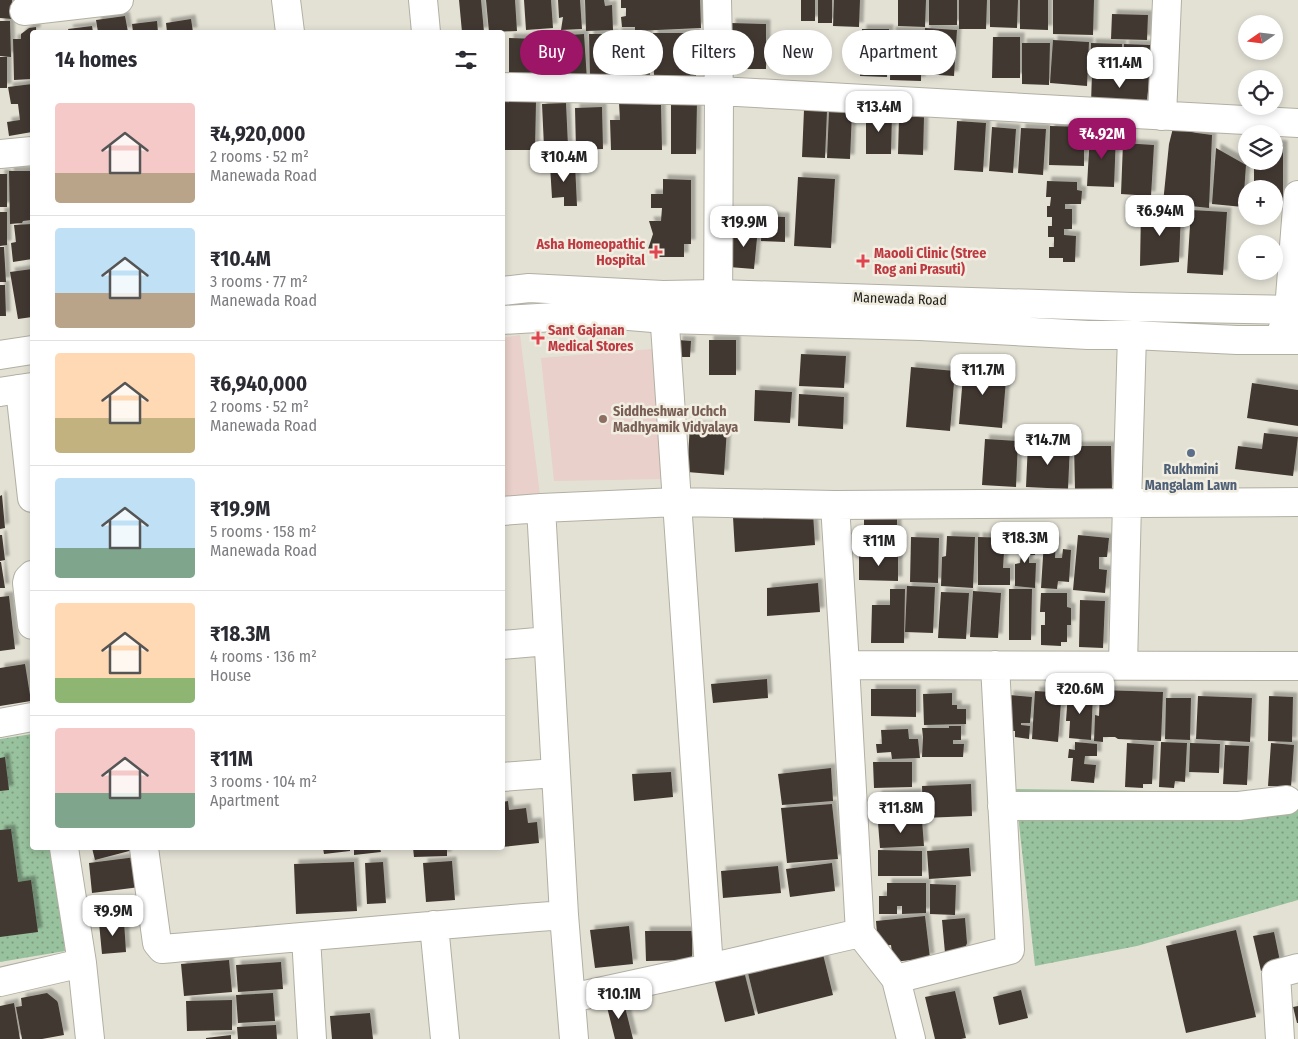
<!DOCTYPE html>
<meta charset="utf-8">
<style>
body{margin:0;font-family:"Fira Sans Condensed",sans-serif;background:#f2f2f3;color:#2b2b33;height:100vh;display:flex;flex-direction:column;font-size:19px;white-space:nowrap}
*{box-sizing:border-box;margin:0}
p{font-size:16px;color:#7c7c81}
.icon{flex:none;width:28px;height:28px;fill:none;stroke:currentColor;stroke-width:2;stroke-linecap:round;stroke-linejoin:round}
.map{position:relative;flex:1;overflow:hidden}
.side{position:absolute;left:30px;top:30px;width:475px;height:820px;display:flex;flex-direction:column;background:#fff;border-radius:5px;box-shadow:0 2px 8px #0003}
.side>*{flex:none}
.banner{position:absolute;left:520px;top:30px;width:475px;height:45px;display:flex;gap:10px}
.needle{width:32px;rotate:256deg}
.controls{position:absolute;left:1238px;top:15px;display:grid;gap:10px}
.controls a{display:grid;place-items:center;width:45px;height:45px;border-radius:50%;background:#fff;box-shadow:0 2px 8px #0003;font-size:25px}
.price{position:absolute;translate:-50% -42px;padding:0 11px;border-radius:10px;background:#fff;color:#222;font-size:16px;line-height:32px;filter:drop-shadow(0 1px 2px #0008)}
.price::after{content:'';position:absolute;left:50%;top:30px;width:15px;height:11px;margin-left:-8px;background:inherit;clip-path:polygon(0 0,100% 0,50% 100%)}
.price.on{background:#9c1566;color:#fff}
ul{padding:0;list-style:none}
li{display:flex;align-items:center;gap:15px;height:125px;padding:0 25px}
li+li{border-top:1px solid #e1e1e2}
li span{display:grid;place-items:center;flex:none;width:140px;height:100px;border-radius:5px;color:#555}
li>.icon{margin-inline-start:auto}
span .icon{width:60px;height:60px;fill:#fffc;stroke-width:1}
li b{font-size:21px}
h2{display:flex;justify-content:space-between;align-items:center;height:60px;padding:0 25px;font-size:21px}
.pill{padding:0 18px;border-radius:22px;background:#fff;box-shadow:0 2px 8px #0003;font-size:18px;line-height:45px}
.pill.on{background:#9c1566;color:#fff}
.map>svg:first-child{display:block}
.education{fill:#e9d0ca}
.park{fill:url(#park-dots)}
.building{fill:#423831;filter:url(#shadow)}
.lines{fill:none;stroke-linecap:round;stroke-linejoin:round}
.minor-casing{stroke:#b2afa3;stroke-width:30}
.tertiary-casing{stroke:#b2afa3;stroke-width:30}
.minor{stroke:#fff;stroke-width:28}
.tertiary{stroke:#fff;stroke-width:28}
.health-dot{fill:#e0444e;stroke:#f1eee1;stroke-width:2}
.education-dot{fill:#8d6e63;stroke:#f1eee1;stroke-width:2}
.service-dot{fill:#5c6f8a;stroke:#f1eee1;stroke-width:2}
.labels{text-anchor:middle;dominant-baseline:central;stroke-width:5;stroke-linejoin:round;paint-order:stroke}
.health-label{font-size:14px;font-weight:bold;fill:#be3a42;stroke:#f1eee1;text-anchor:start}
.street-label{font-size:14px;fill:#22211d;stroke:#f1eee1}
.education-label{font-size:14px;font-weight:bold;fill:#785e54;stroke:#f1eee1;text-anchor:start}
.service-label{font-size:14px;font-weight:bold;fill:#4e5e75;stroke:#f1eee1}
</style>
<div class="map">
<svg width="1298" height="1039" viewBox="0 0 1298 1039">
<defs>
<pattern id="park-dots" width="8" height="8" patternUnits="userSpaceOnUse" patternTransform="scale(1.25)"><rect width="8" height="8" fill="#98c19d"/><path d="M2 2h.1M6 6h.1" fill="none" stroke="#7c9c7f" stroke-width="1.8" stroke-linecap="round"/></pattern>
<filter id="shadow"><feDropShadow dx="4.5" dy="-4.5" stdDeviation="1" flood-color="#0004"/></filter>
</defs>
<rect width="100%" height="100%" fill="#e3e1d4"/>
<path class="education" d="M520 335 540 495 503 498 502 338Z
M652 349 664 479 554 481 541 358Z"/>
<path class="park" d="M32 734V848H57L65 951 0 962V739Z
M1015 789 1298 793V900L1137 946 1035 966Z"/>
<path class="building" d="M0 0H12V19L0 18Z
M459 0H481L484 32H462Z
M486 0H515L517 31 489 32Z
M524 0H551L553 28 526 30Z
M558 0H580L582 29 561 30 563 17 559 18Z
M585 0H604L605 6 612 5 613 30 586 31Z
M621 0H700L701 28 635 31V27H622L621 17 626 16V8H621Z
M801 0H815V21H801Z
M818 0H832V23H818Z
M834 0H860L859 27 833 26Z
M898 0H926L925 27 898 26Z
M929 0H957V25H929Z
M959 0H987L986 29H959Z
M990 0H1018L1017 28 990 27Z
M1020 0H1048V30L1020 29Z
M1053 0H1094L1093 35 1053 34Z
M1112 14 1148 15 1147 40 1111 39Z
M125 16 128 32H98L96 20Z
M191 19 193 32H167L166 23Z
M0 21H10L11 57 0 56Z
M157 21 158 32H133L132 24Z
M731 23 766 24V69H730Z
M92 26 93 32H69L68 29Z
M36 27V32H32V79L14 80 13 39H21V34L29 28Z
M925 28 957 30 954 76 923 74Z
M862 29H889L887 77 860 76Z
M891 31 922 32 921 81 890 80Z
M617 32H648L650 77 619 78Z
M653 33H696V77H654Z
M584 34 587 80 558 82 555 36Z
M589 34H614L615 78H590Z
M993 37H1020V78H992Z
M509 38 540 39 539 80 509 79Z
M1053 40 1089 42 1087 86 1050 83Z
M1022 43H1050L1049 85 1022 84Z
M1091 43 1122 44V69L1091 68Z
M1124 44 1150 45V69L1124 68Z
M0 57H7V88H0Z
M1092 72 1150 74 1146 107 1091 104Z
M32 84V132L9 136 7 122 20 120 18 104H11L8 87Z
M505 101 536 102 535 150H504Z
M671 102H697L696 154H671Z
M566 103 568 146 544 147 542 104Z
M619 103 661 105 662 150H611L610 120H620Z
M602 107 603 149 576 150 575 108Z
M804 110 827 111 825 158 802 157Z
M829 111 852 112 850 159 827 158Z
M866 113H892L891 154H866Z
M899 117H924L923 155 898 154Z
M957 121 986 123 983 172 954 170Z
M1050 126 1084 127V166L1049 165Z
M992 127 1016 129 1013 173 989 171Z
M1021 128 1046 129 1043 175 1018 173Z
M1173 128 1197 133 1212 135 1209 208 1163 203 1169 144Z
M1090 133 1116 134 1114 187 1087 186Z
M1123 143 1154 145 1151 196 1121 194Z
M1274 144 1283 145V201H1274V189H1254V161H1274Z
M1216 148 1246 165 1243 207 1212 204Z
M575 164 577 206H564V197L552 198 550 165Z
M9 171H32V220L23 221 22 223 10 224Z
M0 174H7V207H0Z
M798 177 835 179 831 248 794 246Z
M663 179 691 180V244H684V257H656L648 249 653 234 649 221H661L662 208H651V194H663Z
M1047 181 1077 182V190L1082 191 1081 204H1065V209H1072V229H1064V235L1076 236 1075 262H1063V258H1049V247H1054V237H1048V226H1052V217H1047V206H1050L1051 197H1046Z
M1141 210 1181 212 1179 262 1140 266Z
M1191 210 1227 212 1223 275 1187 273Z
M0 212H7V245L0 246Z
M762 216 785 217V242L761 241Z
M32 224V259L13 262 11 243 16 242 14 225Z
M733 226 758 228 754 269 729 267Z
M0 247H4L6 282H0Z
M32 269V317L18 319 10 272Z
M0 285H5L6 316H0Z
M678 340 691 341 690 357H677Z
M709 340H736V375H709Z
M801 354 846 356 844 388 799 386Z
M964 364 1007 368 1002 428 959 424Z
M911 367 955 371 950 431 906 427Z
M1252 383 1298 390V426L1247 418Z
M755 390 792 392 790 423 754 421Z
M799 394 844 397 843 429 798 426Z
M690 425 727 428 724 475 687 472Z
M1264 433 1298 437 1293 476 1235 469 1238 446 1262 449Z
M985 439 1018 441 1016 487 982 485Z
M1028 443 1070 445 1068 489 1026 487Z
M1074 446H1111L1112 490H1075Z
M2 495 5 528 0 529V496Z
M813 513 815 545 735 552 733 517Z
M864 519H897V545H864Z
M0 535H2L5 560 0 561Z
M1078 535 1109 538 1107 557H1099V569L1107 570 1105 593 1073 590Z
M947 536 975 537 973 588 941 586 942 557 946 556Z
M911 537 939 538 938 583 910 582Z
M978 537 1010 538V552H1004L1003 568H1010V585H978Z
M1029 537 1036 538 1035 555H1029V563H1036L1035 588 1015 586V564L1020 563 1021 554 1013 553 1014 542 1025 543Z
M1044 541H1056L1055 558H1062L1063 549 1071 550 1069 582 1058 581 1057 589 1041 588Z
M859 553 898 554V581L859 580Z
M0 562H1L5 588H0Z
M818 583 820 612 767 616V588Z
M907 586 935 587 933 633 905 632Z
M890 589H905L904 643H871L872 605H890Z
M1009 589H1032L1031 640H1009Z
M973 591 1001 593 998 638 970 637Z
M941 592 969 593 966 639 938 638Z
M1041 593H1067V607L1071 608V625H1067V642H1061V646L1041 645V625H1045V612H1040Z
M9 596 15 649 0 651V597Z
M1080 600 1105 601 1103 648 1079 647Z
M25 664 31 701 0 706V668Z
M767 679 768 698 713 703 711 684Z
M871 689H916V717L871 716Z
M1100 690 1163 692 1161 741 1118 739 1115 737H1103V742L1094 741 1095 715 1099 716Z
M1035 691 1051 692 1050 701 1061 702 1058 742 1032 739Z
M1068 692 1093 694 1091 740 1069 738 1070 721H1066Z
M952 693V705H957V709H966V724L924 725 923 694Z
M1009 695 1032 697 1030 723H1021V725L1030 726 1029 739 1015 737V731H1007Z
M1198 696 1252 698 1250 742 1196 739Z
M1269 696 1293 697 1292 742 1268 741Z
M1166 698H1191L1190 740 1165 739Z
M949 726H961V740H953V744H964L963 757H922L923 737 922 728H949Z
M908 729 909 739H918L920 758 892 759 891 752 877 753 876 744H882L881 730Z
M1075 742 1097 744V756H1085L1084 764 1096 765 1094 783 1071 781 1073 758H1068L1069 749 1075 750Z
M1161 742 1187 743 1185 782 1175 781 1174 788 1159 787Z
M1127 743 1154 745 1152 784H1143V788L1125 787Z
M1190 743 1220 744 1219 773 1189 772Z
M1271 743 1294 745 1291 787 1268 786Z
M1225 745 1249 746 1247 785 1223 784Z
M5 757 9 790 0 791V758Z
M873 762H912V787L874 788Z
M831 768 833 801 782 805 778 774Z
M671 772 673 797 634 801 632 774Z
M971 784 972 816 923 818 922 786Z
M917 793 918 814 878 816 877 795Z
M508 801 509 810 526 808 528 823 537 822 539 843 502 847V802Z
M832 804 838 859 787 863 781 808Z
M922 820 924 846 880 848 878 823Z
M11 829 18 882 31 880 38 932 0 937V830Z
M92 848H133V850L95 860Z
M323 848H350V851L324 854Z
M354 848H380L381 852 354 855Z
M413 848H447V856L414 857Z
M969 848 971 876 929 879 927 851Z
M878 850 922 851V876H878Z
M136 857 140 887 92 893 89 863Z
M452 861 455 900 426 902 423 863Z
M354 862 357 911 296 914 294 864Z
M383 862 386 903 367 904 365 863Z
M832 863 835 891 790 897 786 869Z
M778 866 781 893 723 898 721 871Z
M887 883H926V913L902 914V906H897V914H879V896H887Z
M930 884 956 885 955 915 930 914Z
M925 916 930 958 893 962 891 945 878 946 876 921Z
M965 918 967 943 964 951 945 953 942 920Z
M124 921 126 952 102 954 99 923Z
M629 926 633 964 595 968 590 930Z
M1236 930 1256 1017 1186 1033 1166 946Z
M645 931H692V960L646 961Z
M1274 932 1281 966 1261 971 1253 936Z
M821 946 833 995 758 1014 746 965Z
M229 960 232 992 184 996 181 964Z
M281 962 283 989 238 992 236 965Z
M742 963 755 1015 725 1022 712 970Z
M1021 990 1028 1018 999 1025 993 997Z
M955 991 966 1038 961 1039H935L925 997Z
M47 993 57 1001 58 1003 64 1035 42 1039H22L16 1007 22 1006 21 998Z
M273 993 275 1021 238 1023 236 995Z
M623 999 633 1039H615L606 1003Z
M232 1000V1030L187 1031 186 1001Z
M14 1003 20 1039H0V1006Z
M1298 1006V1023H1297L1293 1007Z
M370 1013 373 1039H332L330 1016Z
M276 1025 277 1039H238L237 1027Z
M231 1035V1039H206V1038Z"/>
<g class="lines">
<g class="minor-casing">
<path id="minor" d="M286 0 290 32
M423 0 426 32
M717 0 719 91 718 319
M24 11 119 0
M502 87 719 91 1298 123
M1162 116 1167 0
M0 154 32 151
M663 296 677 502 835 505
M1279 340 1289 310 1298 195
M20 389 32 498
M1298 502 835 505 845 665 1298 666
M502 511 541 508
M32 575 28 579 27 583 32 625
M502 645 548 641
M1123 665 1127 503 1132 335
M0 723 32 717
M502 777 555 773
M1002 806H1239L1287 800
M64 848 82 963 90 1039
M144 848 157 943 162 949C296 938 430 925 564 915
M434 925 445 1039
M860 933 896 979 911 1039
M306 937 312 1039
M896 979 1010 950 995 665
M0 982 82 963
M571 998 709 968
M574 1039 564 915 541 508 677 502 709 968 860 933 845 665
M1280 1039 1276 974 1298 968"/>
</g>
<g class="tertiary-casing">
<path id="tertiary" d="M502 291 529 288 663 295 718 294 1133 307 1298 310
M502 320 605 314 665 319 920 326 1088 335H1132L1237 340H1298
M0 355 32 350
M0 392 32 387"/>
</g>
<use href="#minor" class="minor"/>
<use href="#tertiary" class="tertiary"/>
</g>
<g class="health-dot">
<path d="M653.5 244.5h5v5h5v5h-5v5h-5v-5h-5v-5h5z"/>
<path d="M860.5 253.5h5v5h5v5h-5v5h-5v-5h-5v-5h5z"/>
<path d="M535.5 330.5h5v5h5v5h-5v5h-5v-5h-5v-5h5z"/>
</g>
<circle class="education-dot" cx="603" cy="419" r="5"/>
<circle class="service-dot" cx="1191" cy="453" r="5"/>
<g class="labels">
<g class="health-label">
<text x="645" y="244" text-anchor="end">Asha Homeopathic<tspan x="645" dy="16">Hospital</tspan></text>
<text x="874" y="253">Maooli Clinic (Stree<tspan x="874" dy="16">Rog ani Prasuti)</tspan></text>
<text x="548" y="330">Sant Gajanan<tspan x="548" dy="16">Medical Stores</tspan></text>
</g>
<g class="street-label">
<text transform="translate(900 299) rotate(2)">Manewada Road</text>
</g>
<g class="education-label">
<text x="613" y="411">Siddheshwar Uchch<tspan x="613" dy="16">Madhyamik Vidyalaya</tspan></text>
</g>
<g class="service-label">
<text x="1191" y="469">Rukhmini<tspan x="1191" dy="16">Mangalam Lawn</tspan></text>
</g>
</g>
</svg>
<div class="controls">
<a><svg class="needle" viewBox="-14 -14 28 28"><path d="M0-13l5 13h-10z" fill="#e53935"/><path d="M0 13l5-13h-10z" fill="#7c7c81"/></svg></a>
<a><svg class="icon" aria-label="locate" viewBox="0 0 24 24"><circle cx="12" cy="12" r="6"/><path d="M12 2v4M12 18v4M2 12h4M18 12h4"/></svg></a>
<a><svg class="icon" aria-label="layers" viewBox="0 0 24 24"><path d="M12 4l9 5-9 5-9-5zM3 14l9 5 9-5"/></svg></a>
<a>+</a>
<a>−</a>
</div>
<b class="price" style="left:1120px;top:89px">₹11.4M</b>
<b class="price" style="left:879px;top:133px">₹13.4M</b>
<b class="price on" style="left:1102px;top:160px">₹4.92M</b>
<b class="price" style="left:564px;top:183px">₹10.4M</b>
<b class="price" style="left:1160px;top:237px">₹6.94M</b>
<b class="price" style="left:744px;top:248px">₹19.9M</b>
<b class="price" style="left:983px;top:396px">₹11.7M</b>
<b class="price" style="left:1048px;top:466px">₹14.7M</b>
<b class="price" style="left:1025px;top:564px">₹18.3M</b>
<b class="price" style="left:879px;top:567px">₹11M</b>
<b class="price" style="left:1080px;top:715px">₹20.6M</b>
<b class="price" style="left:901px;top:834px">₹11.8M</b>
<b class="price" style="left:113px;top:937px">₹9.9M</b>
<b class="price" style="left:619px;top:1020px">₹10.1M</b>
<div class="banner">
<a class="pill on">Buy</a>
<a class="pill">Rent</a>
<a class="pill">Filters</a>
<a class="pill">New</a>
<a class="pill">Apartment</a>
</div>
<section class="side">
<h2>14 homes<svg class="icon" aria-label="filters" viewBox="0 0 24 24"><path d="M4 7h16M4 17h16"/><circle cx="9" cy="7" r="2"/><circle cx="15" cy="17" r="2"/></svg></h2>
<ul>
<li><span style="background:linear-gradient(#f6c9c9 70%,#b9a48a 0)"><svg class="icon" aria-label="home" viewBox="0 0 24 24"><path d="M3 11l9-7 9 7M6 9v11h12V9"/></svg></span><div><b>₹4,920,000</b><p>2 rooms · 52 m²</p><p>Manewada Road</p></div></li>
<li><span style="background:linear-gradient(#bfe0f5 65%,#b9a48a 0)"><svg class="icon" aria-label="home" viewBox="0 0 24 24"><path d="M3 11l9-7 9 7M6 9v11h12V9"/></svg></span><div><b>₹10.4M</b><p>3 rooms · 77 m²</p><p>Manewada Road</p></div></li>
<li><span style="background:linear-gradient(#ffd9b3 65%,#c2b280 0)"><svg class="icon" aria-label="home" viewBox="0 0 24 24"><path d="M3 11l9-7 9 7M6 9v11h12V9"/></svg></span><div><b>₹6,940,000</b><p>2 rooms · 52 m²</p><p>Manewada Road</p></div></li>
<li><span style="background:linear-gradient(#bfe0f5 70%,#7fa58c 0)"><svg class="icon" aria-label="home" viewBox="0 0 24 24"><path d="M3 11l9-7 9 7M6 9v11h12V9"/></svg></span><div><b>₹19.9M</b><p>5 rooms · 158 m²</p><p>Manewada Road</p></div></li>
<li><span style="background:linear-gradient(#ffd9b3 75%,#8fb573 0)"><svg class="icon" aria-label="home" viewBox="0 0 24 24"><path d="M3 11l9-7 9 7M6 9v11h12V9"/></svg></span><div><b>₹18.3M</b><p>4 rooms · 136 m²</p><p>House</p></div></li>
<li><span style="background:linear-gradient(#f6c9c9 65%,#7fa58c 0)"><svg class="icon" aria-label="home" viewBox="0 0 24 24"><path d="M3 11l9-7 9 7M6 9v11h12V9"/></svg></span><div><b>₹11M</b><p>3 rooms · 104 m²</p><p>Apartment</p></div></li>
</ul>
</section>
</div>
